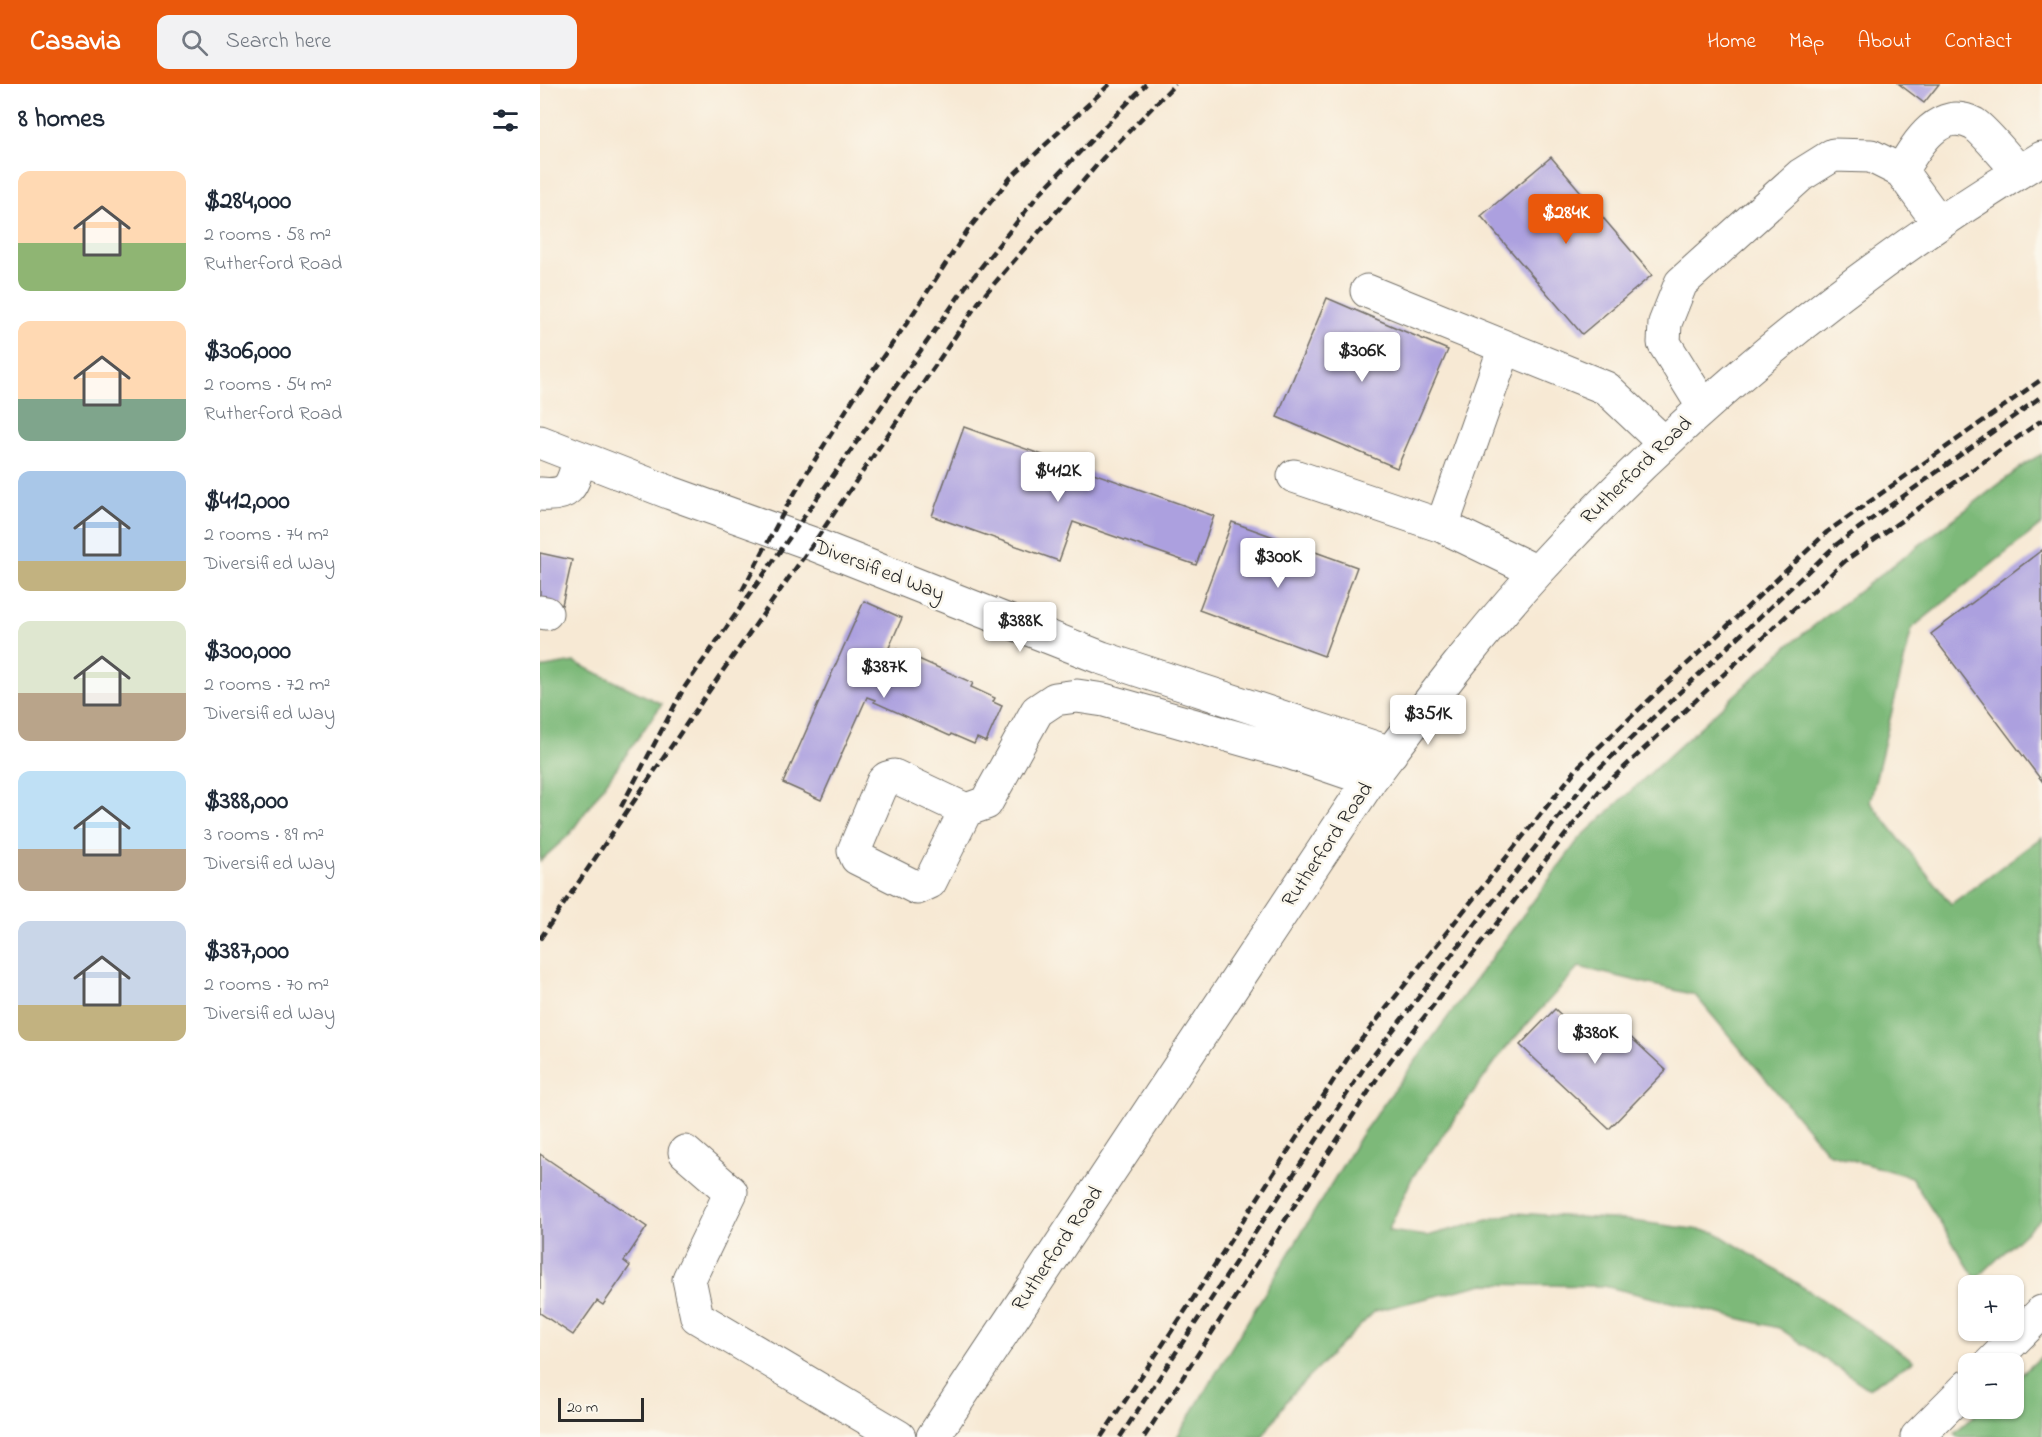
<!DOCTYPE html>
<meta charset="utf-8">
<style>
body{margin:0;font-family:"Indie Flower",sans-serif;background:#f2f2f3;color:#1f2937;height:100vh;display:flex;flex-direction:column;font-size:22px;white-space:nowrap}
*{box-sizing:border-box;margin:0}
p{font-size:20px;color:#747a83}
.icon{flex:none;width:33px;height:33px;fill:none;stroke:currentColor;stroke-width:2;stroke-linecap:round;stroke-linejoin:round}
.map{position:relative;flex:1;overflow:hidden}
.side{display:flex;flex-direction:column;background:#fff;width:540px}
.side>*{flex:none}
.tools{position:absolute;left:1418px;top:1191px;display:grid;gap:12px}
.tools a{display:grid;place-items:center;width:66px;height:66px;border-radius:12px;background:#fff;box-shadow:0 2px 4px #0004;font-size:30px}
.scale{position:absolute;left:18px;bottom:15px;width:86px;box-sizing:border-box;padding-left:6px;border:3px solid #2b2b2b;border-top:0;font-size:16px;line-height:21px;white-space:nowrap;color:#2b2b2b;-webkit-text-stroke:4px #fbf7ec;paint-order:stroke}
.price{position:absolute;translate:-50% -51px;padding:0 14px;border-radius:6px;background:#fff;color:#222;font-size:20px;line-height:39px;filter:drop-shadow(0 2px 3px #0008)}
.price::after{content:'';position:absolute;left:50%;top:36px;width:18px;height:14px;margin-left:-9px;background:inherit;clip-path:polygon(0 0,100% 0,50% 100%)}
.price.selected{background:#ea580c;color:#fff}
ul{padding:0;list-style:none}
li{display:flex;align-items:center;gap:18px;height:150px;padding:0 18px}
li span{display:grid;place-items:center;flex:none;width:168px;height:120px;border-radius:12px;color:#555}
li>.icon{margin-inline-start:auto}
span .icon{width:72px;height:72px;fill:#fffc;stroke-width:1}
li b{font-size:26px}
h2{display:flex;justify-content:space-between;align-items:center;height:72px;padding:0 18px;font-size:26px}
header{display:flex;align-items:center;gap:36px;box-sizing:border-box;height:84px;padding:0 30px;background:#ea580c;color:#fff}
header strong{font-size:28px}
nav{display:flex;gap:33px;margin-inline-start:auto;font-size:21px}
.search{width:420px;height:54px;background:#f2f2f3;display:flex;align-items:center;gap:15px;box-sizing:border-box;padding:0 21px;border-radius:12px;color:#747a83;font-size:22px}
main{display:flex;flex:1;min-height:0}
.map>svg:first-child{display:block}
.forest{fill:#7db979;stroke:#547252;stroke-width:1.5}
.building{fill:#aca0df}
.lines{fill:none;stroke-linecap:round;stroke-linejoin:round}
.minor-casing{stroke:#726e66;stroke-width:35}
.minor{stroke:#fff;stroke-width:33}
.rail{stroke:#2b2b2b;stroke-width:4.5;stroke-dasharray:9 4.5;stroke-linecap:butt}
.labels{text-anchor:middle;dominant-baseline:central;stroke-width:5;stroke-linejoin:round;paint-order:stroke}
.street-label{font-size:21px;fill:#2b2b2b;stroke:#fbf7ec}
</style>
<header>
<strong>Casavia</strong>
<div class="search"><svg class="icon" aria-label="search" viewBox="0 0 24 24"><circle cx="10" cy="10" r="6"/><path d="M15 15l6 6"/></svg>Search here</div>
<nav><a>Home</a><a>Map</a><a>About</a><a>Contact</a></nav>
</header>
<main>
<section class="side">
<h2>8 homes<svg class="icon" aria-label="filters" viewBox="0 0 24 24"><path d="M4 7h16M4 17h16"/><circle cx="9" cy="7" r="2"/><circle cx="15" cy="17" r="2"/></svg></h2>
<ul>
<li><span style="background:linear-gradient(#ffd9b3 60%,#8fb573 0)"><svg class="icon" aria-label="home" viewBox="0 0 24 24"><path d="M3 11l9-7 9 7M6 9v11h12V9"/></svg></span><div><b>$284,000</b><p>2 rooms · 58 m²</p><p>Rutherford Road</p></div></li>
<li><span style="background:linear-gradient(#ffd9b3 65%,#7fa58c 0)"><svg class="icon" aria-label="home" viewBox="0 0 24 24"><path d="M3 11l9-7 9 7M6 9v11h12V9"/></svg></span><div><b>$306,000</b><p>2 rooms · 54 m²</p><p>Rutherford Road</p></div></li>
<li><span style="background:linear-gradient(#a9c7e8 75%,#c2b280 0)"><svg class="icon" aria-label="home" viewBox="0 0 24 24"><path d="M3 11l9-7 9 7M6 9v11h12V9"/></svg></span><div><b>$412,000</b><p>2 rooms · 74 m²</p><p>Diversified Way</p></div></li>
<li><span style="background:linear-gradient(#dfe7d0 60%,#b9a48a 0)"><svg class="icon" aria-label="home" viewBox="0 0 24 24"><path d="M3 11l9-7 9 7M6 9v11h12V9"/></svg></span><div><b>$300,000</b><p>2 rooms · 72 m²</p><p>Diversified Way</p></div></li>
<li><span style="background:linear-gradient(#bfe0f5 65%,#b9a48a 0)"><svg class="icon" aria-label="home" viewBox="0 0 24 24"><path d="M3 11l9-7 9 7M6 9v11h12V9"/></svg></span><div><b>$388,000</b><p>3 rooms · 89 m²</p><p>Diversified Way</p></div></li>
<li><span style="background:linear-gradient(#c9d6e8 70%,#c2b280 0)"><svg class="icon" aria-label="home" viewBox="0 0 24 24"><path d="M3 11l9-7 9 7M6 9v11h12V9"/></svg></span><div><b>$387,000</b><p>2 rooms · 70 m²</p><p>Diversified Way</p></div></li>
</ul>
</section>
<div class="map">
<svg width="1502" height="1353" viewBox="0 0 1502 1353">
<rect width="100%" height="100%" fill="#fbf7ec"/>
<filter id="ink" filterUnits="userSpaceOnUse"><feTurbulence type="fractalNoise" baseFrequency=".0167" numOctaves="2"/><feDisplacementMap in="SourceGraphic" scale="12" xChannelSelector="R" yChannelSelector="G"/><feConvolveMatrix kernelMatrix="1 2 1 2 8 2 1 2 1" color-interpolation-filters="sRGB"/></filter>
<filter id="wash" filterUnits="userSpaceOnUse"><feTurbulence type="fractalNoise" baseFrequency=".008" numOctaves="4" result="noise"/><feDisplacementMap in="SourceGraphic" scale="24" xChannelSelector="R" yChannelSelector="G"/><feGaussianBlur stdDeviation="1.35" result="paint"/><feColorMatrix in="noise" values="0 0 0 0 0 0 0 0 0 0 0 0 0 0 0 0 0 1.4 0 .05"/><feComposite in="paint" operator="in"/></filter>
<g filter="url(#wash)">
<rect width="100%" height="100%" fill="#f7e9d4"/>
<path class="forest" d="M1502 370V440L1372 544 1330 718 1411 820 1502 753V1133L1436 1195 1371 1093 1288 1069 1155 911 1039 883 963 967 872 1094 848 1147 887 1152 974 1129 1085 1136 1175 1148 1277 1212 1374 1277 1328 1304 1239 1244 1064 1202 944 1200 835 1227 751 1311 722 1353H637L821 1051 1039 755 1250 560 1488 378Z
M34 578 122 620 29 751 0 777V584Z
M1502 1272V1353H1418L1414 1349 1442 1325 1473 1324V1298Z"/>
<g id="blocks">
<path class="building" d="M1359 0H1399L1384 19Z
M1011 73 1112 191 1042 250 941 132Z
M787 214 908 266 857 384 737 333Z
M424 343 674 432 656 481 533 438 519 477 392 432Z
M692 438 817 483 784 572 659 526Z
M1502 466V697L1391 550Z
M0 469 32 476 22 521 0 516Z
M324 517 362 534 348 566 354 569 356 565 433 599 431 603 455 614 453 618 462 622 446 658 437 654 434 660 411 650 410 652 334 618 335 616 327 613 281 716 243 699Z
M1015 925 1049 958 1071 935 1126 986 1069 1045 980 961Z
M0 1070 107 1143 84 1177 90 1182 63 1221 57 1217 33 1251 0 1229Z"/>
</g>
</g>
<g filter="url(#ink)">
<use href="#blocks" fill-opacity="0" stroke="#726e66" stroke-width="1.5"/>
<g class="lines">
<g class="minor-casing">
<path id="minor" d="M1361 87C1376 62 1399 21 1434 40 1444 46 1469 77 1479 88
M827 207 1066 304 1124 359
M1163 322 1124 259 1125 239 1141 199 1261 91 1293 71 1331 72 1361 87 1399 139
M0 358 131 409 273 460 562 574 851 669
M754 392 902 442 997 488
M0 410C32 413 32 400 40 374
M902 442 965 263
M0 528 6 529
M426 726 354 692 347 694 343 698 314 767 317 774 377 804 390 798 426 726 446 719 497 627 515 615 537 612 564 616 751 669 830 696
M145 1068 191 1108 149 1195 157 1233 359 1353
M1450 1280 1502 1228
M393 1353 830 696C884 625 938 552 998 487 1148 324 1313 187 1502 74
M1377 1353 1428 1302"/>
</g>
<use href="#minor" class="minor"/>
<path class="rail" d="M202 507 247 422 271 382 317 309 367 239 427 147 471 93 570 0
M81 723 144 604 426 202 500 109 606 0
M0 855 184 585 273 460 440 216 563 74 635 0
M561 1353 647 1224 813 966 1039 682 1287 448 1502 295
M580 1353 826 981 1049 694 1297 460 1502 312
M604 1353 840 990 1060 706 1305 477 1502 336"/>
</g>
</g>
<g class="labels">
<g class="street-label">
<text transform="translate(1097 387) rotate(-44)">Rutherford Road</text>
<text transform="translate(339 487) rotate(21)">Diversified Way</text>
<text transform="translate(788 761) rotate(-56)">Rutherford Road</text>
<text transform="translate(518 1165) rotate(-56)">Rutherford Road</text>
</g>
</g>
</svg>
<div class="tools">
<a>+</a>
<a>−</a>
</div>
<div class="scale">20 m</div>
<b class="price selected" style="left:1026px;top:161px">$284K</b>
<b class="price" style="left:822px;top:299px">$306K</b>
<b class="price" style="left:518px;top:419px">$412K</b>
<b class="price" style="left:738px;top:505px">$300K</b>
<b class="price" style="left:480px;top:569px">$388K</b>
<b class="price" style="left:344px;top:615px">$387K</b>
<b class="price" style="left:888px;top:662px">$351K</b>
<b class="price" style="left:1055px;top:981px">$380K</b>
</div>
</main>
